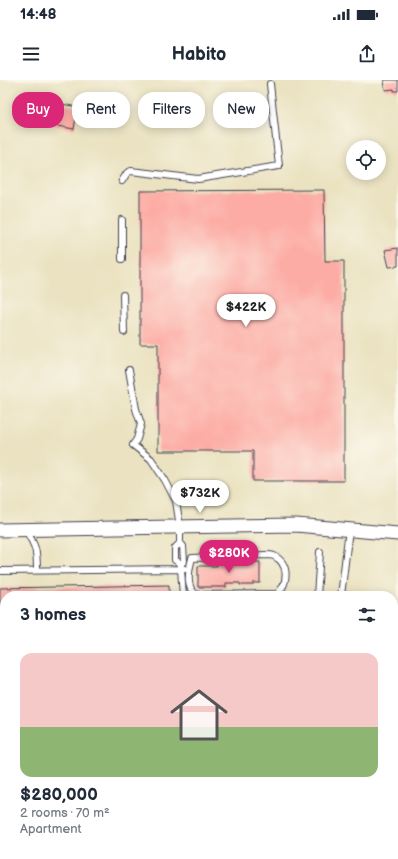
<!DOCTYPE html>
<meta charset="utf-8">
<style>
body{margin:0;font-family:"Balsamiq Sans",sans-serif;background:#f2f2f3;color:#1f2937;height:100vh;display:flex;flex-direction:column;font-size:15px;white-space:nowrap}
*{box-sizing:border-box;margin:0}
p{font-size:13px;color:#747a83}
.icon{flex:none;width:22px;height:22px;fill:none;stroke:currentColor;stroke-width:2;stroke-linecap:round;stroke-linejoin:round}
.map{position:relative;flex:1;overflow:hidden}
.side{position:absolute;left:0px;top:511px;width:398px;height:268px;display:flex;flex-direction:column;background:#fff;border-radius:16px 16px 0 0;box-shadow:0 2px 10px #0003}
.side>*{flex:none}
.hud{position:absolute;left:12px;top:12px;width:374px;height:36px;display:flex;gap:8px}
.controls{position:absolute;left:346px;top:60px;display:grid;gap:8px}
.controls a{display:grid;place-items:center;width:40px;height:40px;border-radius:50%;background:#fff;box-shadow:0 2px 10px #0003;font-size:20px}
.price{position:absolute;translate:-50% -34px;padding:0 9px;border-radius:14px;background:#fff;color:#222;font-size:13px;line-height:26px;filter:drop-shadow(0 1px 2px #0008)}
.price::after{content:'';position:absolute;left:50%;top:24px;width:12px;height:9px;margin-left:-6px;background:inherit;clip-path:polygon(0 0,100% 0,50% 100%)}
.price.on{background:#db2777;color:#fff}
ul{padding:0;list-style:none}
li{display:grid;align-content:center;gap:8px;height:212px;padding:0 20px}
li span{display:grid;place-items:center;height:124px;border-radius:12px;color:#555}
li>.icon{margin-inline-start:auto}
span .icon{width:72px;height:72px;fill:#fffc;stroke-width:1}
li b{font-size:17px}
h2{display:flex;justify-content:space-between;align-items:center;height:48px;padding:0 20px;font-size:17px}
.tag{padding:0 14px;border-radius:16px;background:#fff;box-shadow:0 2px 10px #0003;font-size:14px;line-height:36px}
.tag.on{background:#db2777;color:#fff}
.status{display:flex;justify-content:space-between;align-items:center;height:28px;padding:0 20px;background:#fff;direction:ltr}
.status svg{height:11px;fill:currentColor}
header{display:flex;justify-content:space-between;align-items:center;height:52px;padding:0 20px;background:#fff;font-size:18px;font-weight:800}
.map>svg:first-child{display:block}
.building{fill:#fcaca4}
.lines{fill:none;stroke-linecap:round;stroke-linejoin:round}
.service-casing{stroke:#403f4f;stroke-width:8}
.minor-casing{stroke:#403f4f;stroke-width:15}
.service{stroke:#fff;stroke-width:6}
.minor{stroke:#fff;stroke-width:13}
</style>
<div class="status"><b>14:48</b><svg viewBox="0 0 49 12"><path d="M0 12V9h3v3zM5 12V6h3v6zM10 12V3h3v9zM15 12V0h3v12zM26 1h20v11H26zM47 4h2v5h-2z"/></svg></div>
<header><svg class="icon" aria-label="menu" viewBox="0 0 24 24"><path d="M4 6h16M4 12h16M4 18h16"/></svg>Habito<svg class="icon" aria-label="share" viewBox="0 0 24 24"><path d="M12 15V3M7 8l5-5 5 5M5 13v7h14v-7"/></svg></header>
<div class="map">
<svg width="398" height="779" viewBox="0 0 398 779">
<rect width="100%" height="100%" fill="#fbf7ec"/>
<filter id="ink" filterUnits="userSpaceOnUse"><feTurbulence type="fractalNoise" baseFrequency=".025" numOctaves="2"/><feDisplacementMap in="SourceGraphic" scale="8" xChannelSelector="R" yChannelSelector="G"/><feConvolveMatrix kernelMatrix="1 2 1 2 8 2 1 2 1" color-interpolation-filters="sRGB"/></filter>
<filter id="wash" filterUnits="userSpaceOnUse"><feTurbulence type="fractalNoise" baseFrequency=".012" numOctaves="4" result="noise"/><feDisplacementMap in="SourceGraphic" scale="16" xChannelSelector="R" yChannelSelector="G"/><feGaussianBlur stdDeviation="0.9" result="paint"/><feColorMatrix in="noise" values="0 0 0 0 0 0 0 0 0 0 0 0 0 0 0 0 0 1.4 0 .05"/><feComposite in="paint" operator="in"/></filter>
<g filter="url(#wash)">
<rect width="100%" height="100%" fill="#eae2c0"/>
<g id="blocks">
<path class="building" d="M384 0H398V11H394V9L385 10Z
M45 21 78 27 74 49 41 43Z
M324 110 325 181H344V401H253V371H158V264H140V111Z
M398 168V186L389 187 385 170Z
M229 480 245 482V480H250V482H260V503H253V505H240V503H226V507H198V486H217V483L228 482Z
M169 505V516H5V543H0V508Z
M0 555H5V580H0Z
M0 607H5V634H3V669H5V687L0 685Z
M398 619V638L393 636Z
M398 682V714L393 713V697Z
M99 774H136L137 779H99Z
M152 774H188V779H152Z
M224 774H260V779H224Z
M277 774H318V779H289V775L277 776Z"/>
</g>
</g>
<g filter="url(#ink)">
<use href="#blocks" fill-opacity="0" stroke="#403f4f" stroke-width="1"/>
<g class="lines">
<g class="service-casing">
<path id="service" d="M122 101 127 93 131 91 198 99 279 86 270 4
M122 179V140
M123 215 124 252
M129 290 136 329 141 344 137 359 133 365 151 379 165 400 176 421 180 447V463
M25 449C36 466 37 471 37 490
M265 475C267 475 272 475 274 476 290 484 288 504 277 514L198 515C184 510 189 489 192 478Z
M181 484 175 480V468L180 463 183 466 184 481 181 484V489H185
M0 491 181 489 183 516
M317 516 320 472
M341 516 349 449"/>
</g>
<g class="minor-casing">
<path id="minor" d="M0 450 296 445 398 454
M393 655 398 657
M0 703 5 704
M83 774V779
M208 774V779
M333 774V779"/>
</g>
<use href="#service" class="service"/>
<use href="#minor" class="minor"/>
</g>
</g>
</svg>
<div class="controls">
<a><svg class="icon" aria-label="locate" viewBox="0 0 24 24"><circle cx="12" cy="12" r="6"/><path d="M12 2v4M12 18v4M2 12h4M18 12h4"/></svg></a>
</div>
<b class="price" style="left:246px;top:248px">$422K</b>
<b class="price" style="left:200px;top:434px">$732K</b>
<b class="price on" style="left:229px;top:494px">$280K</b>
<div class="hud">
<a class="tag on">Buy</a>
<a class="tag">Rent</a>
<a class="tag">Filters</a>
<a class="tag">New</a>
</div>
<section class="side">
<h2>3 homes<svg class="icon" aria-label="filters" viewBox="0 0 24 24"><path d="M4 7h16M4 17h16"/><circle cx="9" cy="7" r="2"/><circle cx="15" cy="17" r="2"/></svg></h2>
<ul>
<li><span style="background:linear-gradient(#f6c9c9 60%,#8fb573 0)"><svg class="icon" aria-label="home" viewBox="0 0 24 24"><path d="M3 11l9-7 9 7M6 9v11h12V9"/></svg></span><div><b>$280,000</b><p>2 rooms · 70 m²</p><p>Apartment</p></div></li>
</ul>
</section>
</div>
